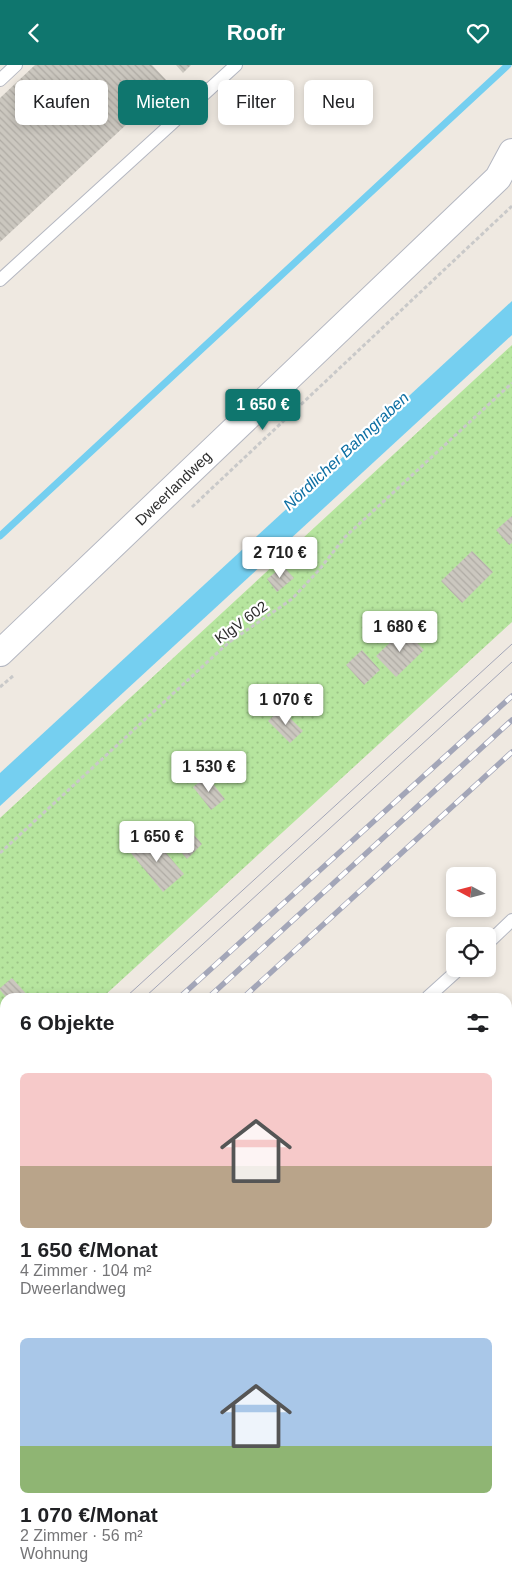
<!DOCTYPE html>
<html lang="de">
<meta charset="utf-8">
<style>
body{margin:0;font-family:Helvetica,sans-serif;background:#f6f6f6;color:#202124;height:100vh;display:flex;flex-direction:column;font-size:19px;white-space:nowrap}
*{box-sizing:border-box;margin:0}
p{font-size:16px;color:#757577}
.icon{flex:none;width:28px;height:28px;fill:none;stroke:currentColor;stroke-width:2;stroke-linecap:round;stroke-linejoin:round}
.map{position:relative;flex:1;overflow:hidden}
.sheet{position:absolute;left:0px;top:928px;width:512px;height:601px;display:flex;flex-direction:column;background:#fff;border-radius:15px 15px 0 0;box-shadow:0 2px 8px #0003}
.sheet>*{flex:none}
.guide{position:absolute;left:15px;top:15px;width:482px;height:45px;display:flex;gap:10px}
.needle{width:32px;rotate:277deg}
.fabs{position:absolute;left:446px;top:802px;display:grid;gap:10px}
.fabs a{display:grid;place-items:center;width:50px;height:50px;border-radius:8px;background:#fff;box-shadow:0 2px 8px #0003;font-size:25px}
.price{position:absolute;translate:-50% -42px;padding:0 11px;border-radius:5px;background:#fff;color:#222;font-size:16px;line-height:32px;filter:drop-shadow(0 1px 2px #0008)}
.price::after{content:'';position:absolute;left:50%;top:30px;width:15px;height:11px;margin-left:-8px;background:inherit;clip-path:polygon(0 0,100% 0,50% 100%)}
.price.selected{background:#0f766e;color:#fff}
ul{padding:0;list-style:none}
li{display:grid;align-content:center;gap:10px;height:265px;padding:0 20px}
li span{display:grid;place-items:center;height:155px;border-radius:8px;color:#555}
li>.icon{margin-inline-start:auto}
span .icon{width:90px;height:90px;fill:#fffc;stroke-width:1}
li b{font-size:21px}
h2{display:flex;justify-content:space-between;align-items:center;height:60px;padding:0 20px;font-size:21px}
.tag{padding:0 18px;border-radius:8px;background:#fff;box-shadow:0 2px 8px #0003;font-size:18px;line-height:45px}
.tag.selected{background:#0f766e;color:#fff}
header{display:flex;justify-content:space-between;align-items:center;height:65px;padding:0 20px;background:#0f766e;color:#fff;font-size:22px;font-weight:800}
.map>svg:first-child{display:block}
.garden{fill:url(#garden-dots)}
.water{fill:#75cff0}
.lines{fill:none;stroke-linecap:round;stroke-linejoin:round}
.stream{stroke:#75cff0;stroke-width:7}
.building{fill:url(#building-back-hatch)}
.lane-casing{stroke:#b4b7c1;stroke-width:14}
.street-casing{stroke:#b4b7c1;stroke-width:28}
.path{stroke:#c9c9c9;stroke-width:3;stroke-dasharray:4 2.5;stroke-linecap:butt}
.lane{stroke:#fff;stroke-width:12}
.street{stroke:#fff;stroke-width:26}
.tram{stroke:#a3a6b8;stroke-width:1}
.rail-casing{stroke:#a3a6b8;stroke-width:5.5}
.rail{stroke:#fff;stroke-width:4;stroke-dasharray:11;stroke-linecap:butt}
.labels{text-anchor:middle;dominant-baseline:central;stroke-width:4.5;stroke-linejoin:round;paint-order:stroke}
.street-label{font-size:15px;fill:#2e2e2e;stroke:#fff}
.water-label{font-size:16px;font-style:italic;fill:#0d6fa3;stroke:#fff}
</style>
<header><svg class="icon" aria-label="back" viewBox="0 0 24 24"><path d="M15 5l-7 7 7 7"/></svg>Roofr<svg class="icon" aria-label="heart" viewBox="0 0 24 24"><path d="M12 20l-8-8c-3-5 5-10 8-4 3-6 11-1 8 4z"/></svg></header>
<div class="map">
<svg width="512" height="1528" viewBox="0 0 512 1528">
<defs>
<pattern id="garden-dots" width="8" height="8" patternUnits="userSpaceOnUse" patternTransform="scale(1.25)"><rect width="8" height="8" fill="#b6e59e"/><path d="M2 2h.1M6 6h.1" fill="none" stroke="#9dc588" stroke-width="1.8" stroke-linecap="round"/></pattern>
<pattern id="building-back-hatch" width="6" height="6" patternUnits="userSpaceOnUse" patternTransform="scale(1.25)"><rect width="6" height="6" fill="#cbc7bf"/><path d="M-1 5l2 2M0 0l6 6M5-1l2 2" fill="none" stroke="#afaba4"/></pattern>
</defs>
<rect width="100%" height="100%" fill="#efe9e1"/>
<path class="garden" d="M512 280V557L103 932H5V1022L0 1027V753Z"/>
<path class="water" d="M512 236V270L0 741V708Z"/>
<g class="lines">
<path class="stream" d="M0 471 508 0"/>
</g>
<path class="building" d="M35 0H152L170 19 0 177V33Z
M176 0H191L183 8Z
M512 451V478L509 480 496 465Z
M472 486 493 507 462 538 441 516Z
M283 501 294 513 277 527 267 514Z
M404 564 424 585 396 612 376 591Z
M362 585 380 605 364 620 346 600Z
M281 644 303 666 290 678 268 656Z
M207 711 225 734 211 745 193 722Z
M182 756 202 779 187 794 166 770Z
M151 770 184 809 163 827 130 787Z
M12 913 29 932H6L0 925V923Z"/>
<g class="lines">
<g class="lane-casing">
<path id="lane" d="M0 15 16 0
M0 215 236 0
M488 878 512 855
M428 932 459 904
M508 996 512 992
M508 1024 512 1020
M508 1145 512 1141
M0 1324 5 1319
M508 1386 512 1382
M0 1460 5 1456
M0 1489 5 1485
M92 1528 97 1524
M352 1528 357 1524
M498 1528 502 1524"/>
</g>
<g class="street-casing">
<path id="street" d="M0 588 498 113 512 87"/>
</g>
<path class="path" d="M192 442 512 141
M0 622 13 611
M0 788 228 578 292 534 319 505 345 472 512 318"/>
<use href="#lane" class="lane"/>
<use href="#street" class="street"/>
<path class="tram" d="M126 932 512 579
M145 932 512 597
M0 1047 5 1043
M0 1065 5 1061"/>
<g class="rail-casing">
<path id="rail" d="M180 932 512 631
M209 932 512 655
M244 932 512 687
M0 1096 5 1092
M0 1121 5 1116
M0 1156 5 1151"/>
</g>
<use href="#rail" class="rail"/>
</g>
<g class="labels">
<g class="street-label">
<text transform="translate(173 423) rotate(-44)">Dweerlandweg</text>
<text transform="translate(241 557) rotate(-36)">KlgV 602</text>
</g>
<g class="water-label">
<text transform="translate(346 386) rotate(-43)">Nördlicher Bahngraben</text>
</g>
</g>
</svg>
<div class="fabs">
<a><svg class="needle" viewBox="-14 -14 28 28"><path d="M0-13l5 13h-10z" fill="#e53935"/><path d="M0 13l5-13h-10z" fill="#757577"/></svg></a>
<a><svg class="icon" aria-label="locate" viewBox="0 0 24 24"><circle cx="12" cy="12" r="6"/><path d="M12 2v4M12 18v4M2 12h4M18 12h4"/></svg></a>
</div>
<b class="price selected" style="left:263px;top:366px">1 650 €</b>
<b class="price" style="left:280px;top:514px">2 710 €</b>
<b class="price" style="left:400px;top:588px">1 680 €</b>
<b class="price" style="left:286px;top:661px">1 070 €</b>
<b class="price" style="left:209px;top:728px">1 530 €</b>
<b class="price" style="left:157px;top:798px">1 650 €</b>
<div class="guide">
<a class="tag">Kaufen</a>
<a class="tag selected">Mieten</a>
<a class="tag">Filter</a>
<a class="tag">Neu</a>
</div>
<section class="sheet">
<h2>6 Objekte<svg class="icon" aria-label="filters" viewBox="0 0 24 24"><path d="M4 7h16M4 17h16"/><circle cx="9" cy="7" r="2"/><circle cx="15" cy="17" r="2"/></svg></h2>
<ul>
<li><span style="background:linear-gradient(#f6c9c9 60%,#b9a48a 0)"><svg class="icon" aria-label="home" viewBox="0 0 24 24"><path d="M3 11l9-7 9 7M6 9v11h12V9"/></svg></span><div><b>1 650 €/Monat</b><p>4 Zimmer · 104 m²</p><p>Dweerlandweg</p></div></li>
<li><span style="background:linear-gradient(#a9c7e8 70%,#8fb573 0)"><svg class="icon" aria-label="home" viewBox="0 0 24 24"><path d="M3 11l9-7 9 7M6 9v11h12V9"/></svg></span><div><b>1 070 €/Monat</b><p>2 Zimmer · 56 m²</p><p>Wohnung</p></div></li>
</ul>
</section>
</div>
